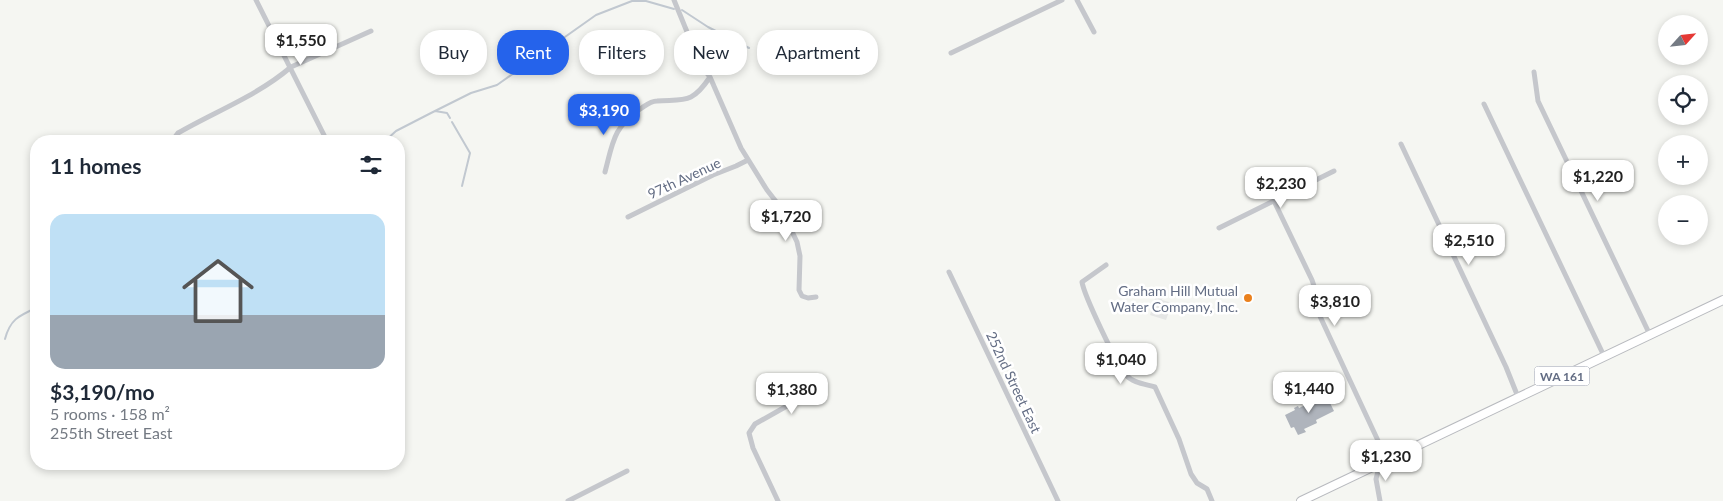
<!DOCTYPE html>
<meta charset="utf-8">
<style>
body{margin:0;font-family:Lato,sans-serif;background:#f2f2f3;color:#1f2937;height:100vh;display:flex;flex-direction:column;font-size:19px;white-space:nowrap}
*{box-sizing:border-box;margin:0}
p{font-size:16px;color:#747a83}
.icon{flex:none;width:28px;height:28px;fill:none;stroke:currentColor;stroke-width:2;stroke-linecap:round;stroke-linejoin:round}
.map{position:relative;flex:1;overflow:hidden}
.details{position:absolute;left:30px;top:135px;width:375px;height:335px;display:flex;flex-direction:column;background:#fff;border-radius:20px;box-shadow:0 2px 8px #0003}
.details>*{flex:none}
.guide{position:absolute;left:420px;top:30px;width:475px;height:45px;display:flex;gap:10px}
.needle{width:32px;rotate:63deg}
.fabs{position:absolute;left:1658px;top:15px;display:grid;gap:10px}
.fabs a{display:grid;place-items:center;width:50px;height:50px;border-radius:50%;background:#fff;box-shadow:0 2px 8px #0003;font-size:25px}
.price{position:absolute;translate:-50% -42px;padding:0 11px;border-radius:10px;background:#fff;color:#222;font-size:16px;line-height:32px;filter:drop-shadow(0 1px 2px #0008)}
.price::after{content:'';position:absolute;left:50%;top:30px;width:15px;height:11px;margin-left:-8px;background:inherit;clip-path:polygon(0 0,100% 0,50% 100%)}
.price.on{background:#2563eb;color:#fff}
ul{padding:0;list-style:none}
li{display:grid;align-content:center;gap:10px;height:265px;padding:0 20px}
li+li{border-top:1px solid #e0e1e3}
li span{display:grid;place-items:center;height:155px;border-radius:15px;color:#555}
li>.icon{margin-inline-start:auto}
span .icon{width:90px;height:90px;fill:#fffc;stroke-width:1}
li b{font-size:21px}
h2{display:flex;justify-content:space-between;align-items:center;height:60px;padding:0 20px;font-size:21px}
.pill{padding:0 18px;border-radius:20px;background:#fff;box-shadow:0 2px 8px #0003;font-size:18px;line-height:45px}
.pill.on{background:#2563eb;color:#fff}
.map>svg:first-child{display:block}
.built{fill:#e5e6e5}
.lines{fill:none;stroke-linecap:round;stroke-linejoin:round}
.stream{stroke:#c1c8d0;stroke-width:2}
.building{fill:#afb4bc}
.primary-casing{stroke:#b8babf;stroke-width:10}
.minor{stroke:#c5c7cc;stroke-width:5}
.primary{stroke:#fff;stroke-width:8}
.poi-dot{fill:#ea811d;stroke:#fff;stroke-width:2}
.labels{text-anchor:middle;dominant-baseline:central;stroke-width:5;stroke-linejoin:round;paint-order:stroke}
.shield{fill:#fff;stroke:#9299a9;stroke-width:1}
.shield-label{font-size:12px;font-weight:bold;fill:#636d84}
.street-label{font-size:14px;fill:#636d84;stroke:#fff}
.poi-label{font-size:14px;fill:#636d84;stroke:#fff;text-anchor:end}
</style>
<div class="map">
<svg width="1723" height="501" viewBox="0 0 1723 501">
<rect width="100%" height="100%" fill="#f5f6f2"/>
<path class="built" d="M1157 293 1163 295 1162 300 1172 303 1166 320 1150 315Z"/>
<g class="lines">
<path class="stream" d="M682 10 708 27 749 48
M435 111 447 113 450 118
M452 122 470 153 462 186
M385 141 396 131 431 113 471 93 497 85 596 15 632 1H646L674 9
M5 339C10 320 18 316 36 308"/>
</g>
<path class="building" d="M1326 395 1334 411 1316 420 1317 423 1304 429 1306 432 1298 435 1294 427 1291 428 1285 415 1295 410 1294 408 1298 406 1299 408Z"/>
<g class="lines">
<g class="primary-casing">
<path id="primary" d="M1301 501 1723 300"/>
</g>
<path class="minor" d="M256 0 327 141
M674 0 701 66 710 77 741 148 767 190 781 208 797 242 800 256 799 290 802 296 808 298 816 297
M1077 0 1094 32
M951 53 1062 0
M1534 72 1538 101 1650 335
M1484 104 1604 356
M172 141 178 133C216 111 257 96 291 67L371 31
M1401 144 1506 367 1518 397
M605 172C613 142 613 128 640 109 645 106 650 101 657 101 685 99 692 104 710 77
M1274 201 1312 280 1315 289V303L1318 312 1387 460
M628 217 713 175 736 166 748 160
M1219 228 1334 171
M1106 265 1082 282C1084 295 1117 365 1126 375 1133 383 1145 384 1155 387L1179 439 1191 474 1197 483 1207 489 1212 501
M949 272 1058 501
M568 501 627 471
M778 501 753 448 749 433 755 424 794 402 798 396 797 385
M1380 501 1376 479 1380 463"/>
<use href="#primary" class="primary"/>
</g>
<circle class="poi-dot" cx="1248" cy="298" r="5"/>
<g class="labels">
<rect class="shield" x="1534.5" y="366.5" width="55" height="19" rx="4"/>
<g class="shield-label">
<text x="1562" y="376">WA 161</text>
</g>
<g class="street-label">
<text transform="translate(684 178) rotate(-25)">97th Avenue</text>
<text transform="translate(1014 382) rotate(65)">252nd Street East</text>
</g>
<g class="poi-label">
<text x="1238" y="290">Graham Hill Mutual<tspan x="1238" dy="16">Water Company, Inc.</tspan></text>
</g>
</g>
</svg>
<div class="fabs">
<a><svg class="needle" viewBox="-14 -14 28 28"><path d="M0-13l5 13h-10z" fill="#e53935"/><path d="M0 13l5-13h-10z" fill="#747a83"/></svg></a>
<a><svg class="icon" aria-label="locate" viewBox="0 0 24 24"><circle cx="12" cy="12" r="6"/><path d="M12 2v4M12 18v4M2 12h4M18 12h4"/></svg></a>
<a>+</a>
<a>−</a>
</div>
<b class="price" style="left:301px;top:66px">$1,550</b>
<b class="price on" style="left:604px;top:136px">$3,190</b>
<b class="price" style="left:1598px;top:202px">$1,220</b>
<b class="price" style="left:1281px;top:209px">$2,230</b>
<b class="price" style="left:786px;top:242px">$1,720</b>
<b class="price" style="left:1469px;top:266px">$2,510</b>
<b class="price" style="left:1335px;top:327px">$3,810</b>
<b class="price" style="left:1121px;top:385px">$1,040</b>
<b class="price" style="left:1309px;top:414px">$1,440</b>
<b class="price" style="left:792px;top:415px">$1,380</b>
<b class="price" style="left:1386px;top:482px">$1,230</b>
<div class="guide">
<a class="pill">Buy</a>
<a class="pill on">Rent</a>
<a class="pill">Filters</a>
<a class="pill">New</a>
<a class="pill">Apartment</a>
</div>
<section class="details">
<h2>11 homes<svg class="icon" aria-label="filters" viewBox="0 0 24 24"><path d="M4 7h16M4 17h16"/><circle cx="9" cy="7" r="2"/><circle cx="15" cy="17" r="2"/></svg></h2>
<ul>
<li><span style="background:linear-gradient(#bfe0f5 65%,#9aa5b1 0)"><svg class="icon" aria-label="home" viewBox="0 0 24 24"><path d="M3 11l9-7 9 7M6 9v11h12V9"/></svg></span><div><b>$3,190/mo</b><p>5 rooms · 158 m²</p><p>255th Street East</p></div></li>
</ul>
</section>
</div>
